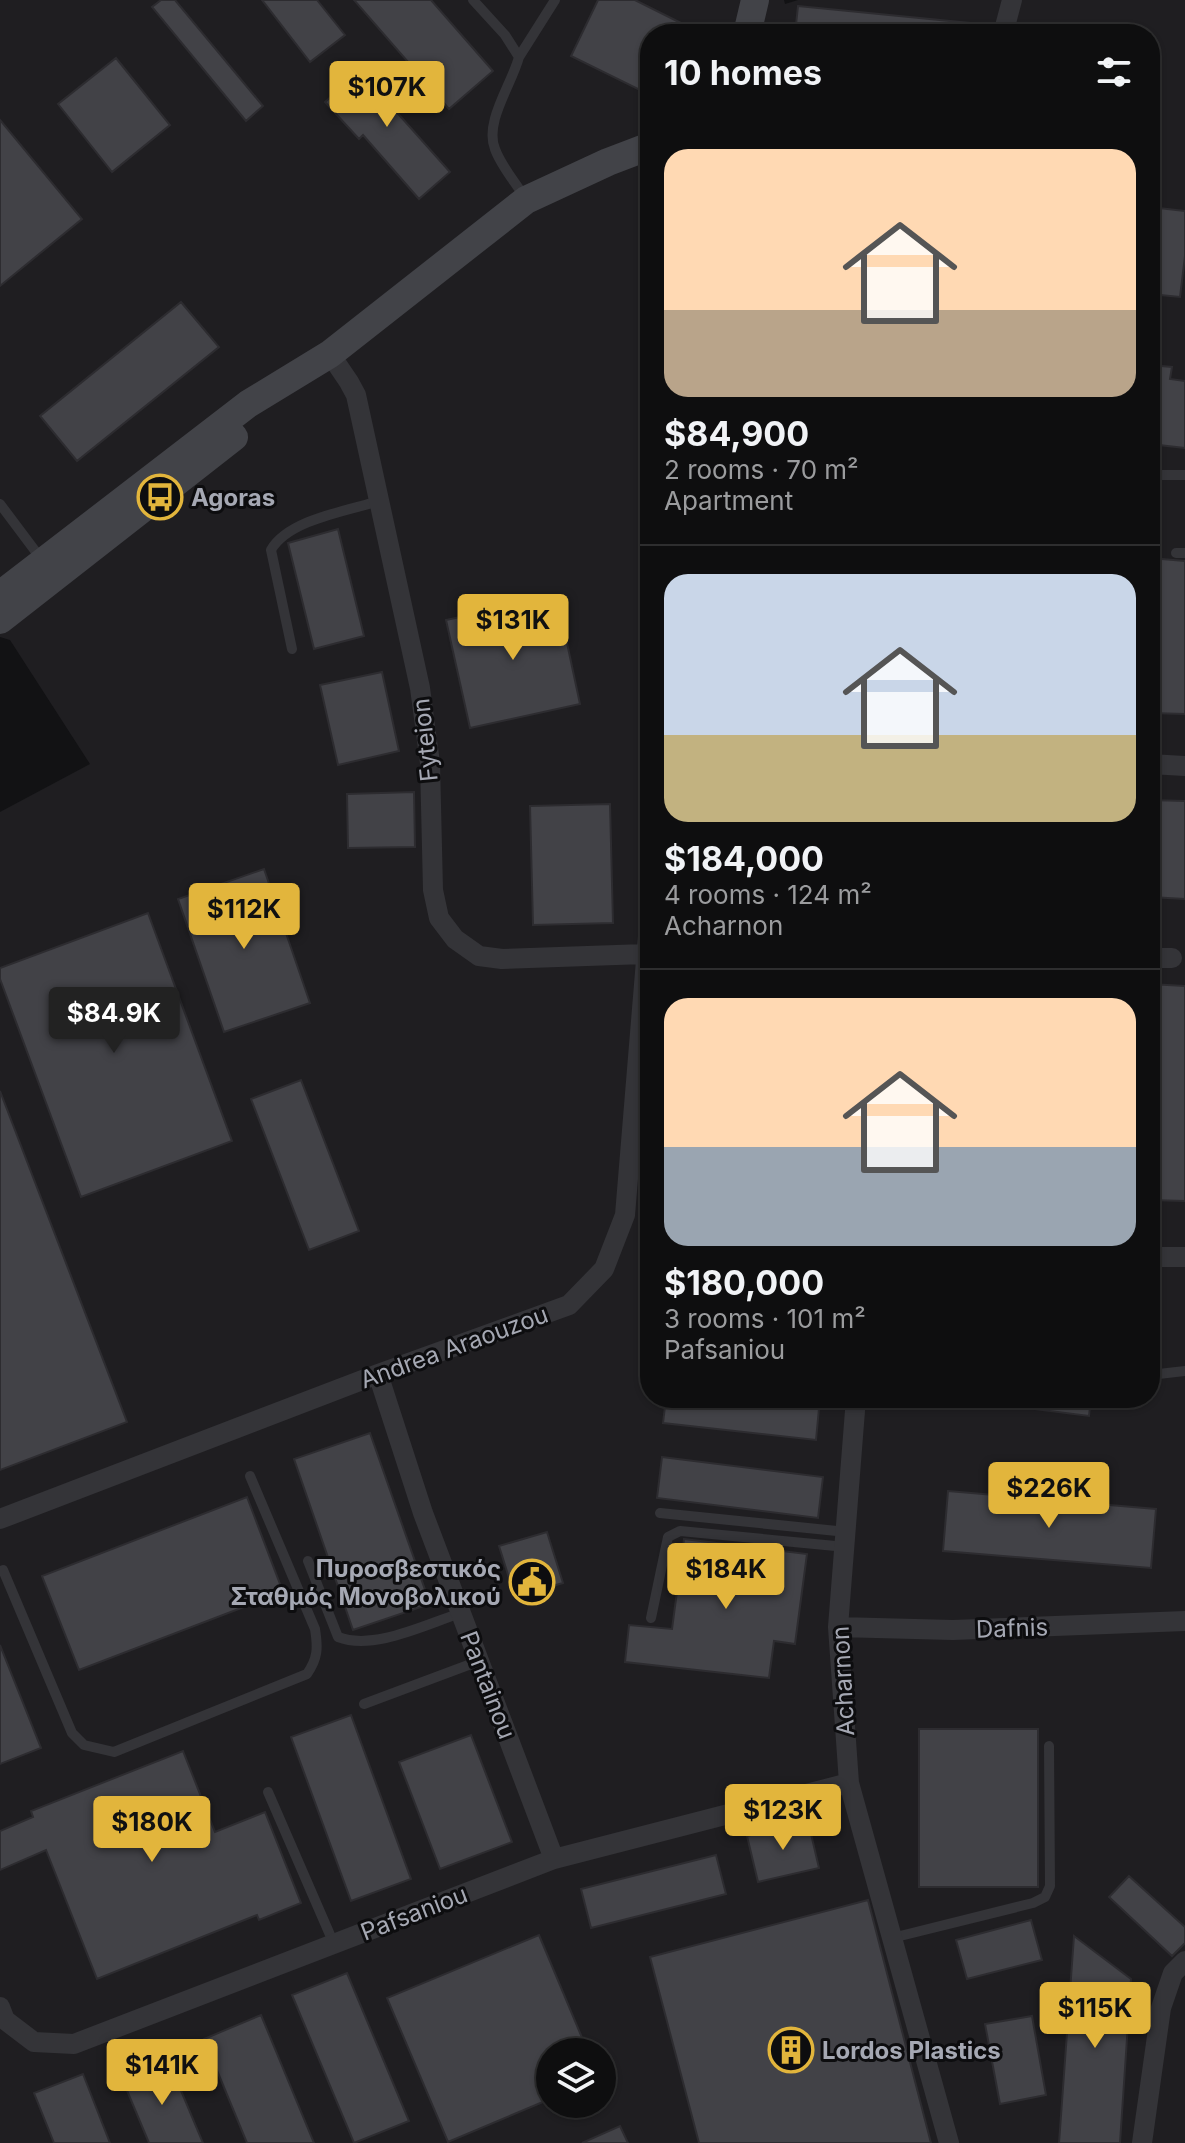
<!DOCTYPE html>
<meta charset="utf-8">
<style>
body{margin:0;font-family:Inter,sans-serif;background:#171718;color:#f1f3f6;height:100vh;display:flex;flex-direction:column;font-size:30px;white-space:nowrap}
*{box-sizing:border-box;margin:0}
p{font-size:26px;color:#9b9c9e}
.icon{flex:none;width:44px;height:44px;fill:none;stroke:currentColor;stroke-width:2;stroke-linecap:round;stroke-linejoin:round}
.map{position:relative;flex:1;overflow:hidden}
.side{position:absolute;left:640px;top:24px;width:520px;height:1384px;display:flex;flex-direction:column;background:#0e0e0f;border-radius:32px;box-shadow:0 2px 6px #0004,0 0 0 2px #2e2e2f}
.side>*{flex:none}
.fabs{position:absolute;left:536px;top:2038px;display:grid;gap:16px}
.fabs a{display:grid;place-items:center;width:80px;height:80px;border-radius:50%;background:#0e0e0f;box-shadow:0 2px 6px #0004,0 0 0 2px #2e2e2f;font-size:40px}
.price{position:absolute;translate:-50% -68px;padding:0 18px;border-radius:8px;background:#e2b53c;color:#111;font-size:26px;line-height:52px;filter:drop-shadow(0 2px 4px #0008)}
.price::after{content:'';position:absolute;left:50%;top:48px;width:24px;height:18px;margin-left:-12px;background:inherit;clip-path:polygon(0 0,100% 0,50% 100%)}
.price.active{background:#222;color:#fff}
ul{padding:0;list-style:none}
li{display:grid;align-content:center;gap:16px;height:424px;padding:0 24px}
li+li{border-top:2px solid #2e2e2f}
li span{display:grid;place-items:center;height:248px;border-radius:24px;color:#555}
li>.icon{margin-inline-start:auto}
span .icon{width:144px;height:144px;fill:#fffc;stroke-width:1}
li b{font-size:34px}
h2{display:flex;justify-content:space-between;align-items:center;height:96px;padding:0 24px;font-size:34px}
.map>svg:first-child{display:block}
.built{fill:#1f1e21;fill-rule:evenodd}
.building{fill:#424247;stroke:#2d2c30;stroke-width:2}
.lines{fill:none;stroke-linecap:round;stroke-linejoin:round}
.lane{stroke:#343438;stroke-width:10}
.street{stroke:#343438;stroke-width:20}
.secondary{stroke:#424348;stroke-width:28}
.labels{text-anchor:middle;dominant-baseline:central;stroke-width:6;stroke-linejoin:round;paint-order:stroke}
.poi-label{font-size:24px;font-weight:bold;fill:#a5a8b3;stroke:#0d0d0f;text-anchor:start}
.street-label{font-size:24px;fill:#a5a8b3;stroke:#0d0d0f}
</style>
<div class="map">
<svg width="1185" height="2143" viewBox="0 0 1185 2143">
<rect width="100%" height="100%" fill="#121214"/>
<path class="built" d="M0 0H784L785 4 798 0H1185V2143H0V812L90 764 10 640 0 637ZM650 34H1150V1398H650ZM550 2052H602V2104H550Z"/>
<path class="building" d="M161 0H175L263 106 246 121 152 7Z
M262 0H317L345 35 310 62Z
M354 0H431L493 71 449 109Z
M598 0H635L703 34H650V95L571 56Z
M798 6 980 24V34H795Z
M116 58 170 125 112 172 58 104Z
M370 62 403 99 393 108 450 172 419 199 363 135 359 139 325 102Z
M0 120 82 219 0 286Z
M1150 207 1185 211V256L1180 297 1150 294Z
M181 302 219 347 77 461 40 416Z
M1150 365 1172 367 1170 379 1185 381V448L1150 444Z
M338 529 364 636 314 649 288 543Z
M1150 558 1185 561V714L1150 713Z
M557 596 580 704 470 728 446 620Z
M382 672 399 751 338 765 320 685Z
M414 792 415 847 348 848 347 794Z
M1150 800 1185 801V899L1150 897Z
M610 804 613 923 533 925 530 806Z
M264 869 310 1003 224 1032 178 899Z
M148 913 232 1141 81 1197 0 979V968Z
M1150 984 1185 986V1201L1150 1200Z
M301 1080 359 1231 309 1250 251 1099Z
M0 1091 127 1422 0 1470Z
M666 1398H820L816 1440 663 1423Z
M1019 1398H1091L1089 1416 1018 1407Z
M370 1433 430 1604 353 1630 294 1459Z
M662 1457 823 1477 818 1518 657 1498Z
M948 1491 1156 1509 1151 1568 943 1551Z
M247 1497 283 1592 79 1670 42 1576Z
M547 1532 563 1583 515 1597 499 1546Z
M684 1539 807 1554 795 1644 774 1641 769 1678 625 1662 629 1625 672 1629Z
M0 1645 41 1748 0 1764Z
M351 1715 411 1879 351 1901 291 1737Z
M919 1729H1038V1887H919Z
M471 1735 512 1842 440 1869 399 1762Z
M183 1751 215 1832 265 1812 301 1903 259 1920 257 1915 97 1979 46 1850 0 1870V1831L33 1817 31 1811Z
M808 1821 819 1868 758 1882 747 1836Z
M716 1855 726 1894 591 1928 581 1889Z
M1129 1876 1185 1927V1943L1172 1956 1109 1897Z
M868 1900 931 2143H699L650 1957Z
M1031 1920 1042 1960 967 1979 956 1940Z
M539 1935 588 2052H550V2099L448 2142 387 1998Z
M1074 1936 1131 1979 1120 2143H1059Z
M347 1973 409 2121 354 2143 292 1995Z
M261 2015 314 2143H247L204 2039Z
M1032 2016 1046 2095 1000 2104 985 2024Z
M169 2062 203 2143H149L123 2081Z
M83 2074 110 2143H54L34 2093Z
M620 2126 628 2143H582Z"/>
<g class="lines">
<path class="lane" d="M473 0 505 35 519 57C512 84 484 122 495 149 501 166 516 183 525 198
M519 57 555 0
M1150 475H1185
M0 504 42 560
M1176 553H1185
M292 649 271 550C288 520 346 511 379 501
M1150 1375 1185 1371
M660 1513 847 1532
M308 1561 338 1637C374 1651 426 1624 461 1613
M3 1570 72 1733 84 1745 114 1752 307 1674C318 1658 318 1648 315 1629L250 1476
M651 1618 668 1537 680 1531 846 1547
M364 1704 479 1661
M268 1792 334 1944
M892 1938 1033 1903 1045 1897 1050 1886 1049 1746"/>
<path class="street" d="M1003 34 1012 0
M330 354 349 382 356 395 420 688 430 763 433 890 439 918 455 939 479 956 502 959 645 954
M1150 764 1185 766
M1150 958H1172
M1150 1257H1185
M378 1374 423 1513 554 1859
M856 1398 838 1627 849 1783 949 2143
M0 1519 378 1374 569 1305 604 1269 625 1215 650 912
M838 1627 953 1630 1185 1621
M0 2007 5 2020 34 2042 74 2044 554 1859 849 1783
M1142 2143 1161 2008 1173 1973 1185 1961"/>
<path class="secondary" d="M747 34 755 0
M0 595 248 404 330 354 526 200 608 162 650 146
M0 620 234 437"/>
</g>
<defs>
<g id="bus-ring" transform="scale(2.3)"><circle r="9.5" fill="#0d0d0f" stroke="#e2b53c" stroke-width="1.5"/><path d="M-5-6H5V4H4V6H2V4H-2V6H-4V4H-5ZM-3.5-4V0h7V-4ZM-3.5 1.2v1.5H-2V1.2ZM2 1.2v1.5H3.5V1.2Z" fill="#e2b53c"/></g>
<g id="civic-ring" transform="scale(2.3)"><circle r="9.5" fill="#0d0d0f" stroke="#e2b53c" stroke-width="1.5"/><path d="M-.6-6.5H3V-4.5H.6V-3L4-1V1h2V6H-6V1h2V-1L-.6-3ZM-1.2 2.5V6h2.4V2.5Z" fill="#e2b53c"/></g>
<g id="building-ring" transform="scale(2.3)"><circle r="9.5" fill="#0d0d0f" stroke="#e2b53c" stroke-width="1.5"/><path d="M-4-6H4V6H1V3H-1V6H-4ZM-2.5-4.3h1.7v1.8h-1.7ZM.8-4.3h1.7v1.8H.8ZM-2.5-1h1.7V.8h-1.7ZM.8-1h1.7V.8H.8Z" fill="#e2b53c"/></g>
</defs>
<g fill-rule="evenodd">
<use href="#bus-ring" x="160" y="497"/>
<use href="#civic-ring" x="532" y="1582"/>
<use href="#building-ring" x="791" y="2050"/>
</g>
<g class="labels">
<g class="poi-label">
<text x="191" y="497">Agoras</text>
<text x="501" y="1568" text-anchor="end">Πυροσβεστικός<tspan x="501" dy="28">Σταθμός Μονοβολικού</tspan></text>
<text x="822" y="2050">Lordos Plastics</text>
</g>
<g class="street-label">
<text transform="translate(425 740) rotate(-96)">Fyteion</text>
<text transform="translate(454 1347) rotate(-20)">Andrea Araouzou</text>
<text transform="translate(1012 1628) rotate(-2)">Dafnis</text>
<text transform="translate(843 1681) rotate(-93)">Acharnon</text>
<text transform="translate(488 1685) rotate(69)">Pantainou</text>
<text transform="translate(414 1913) rotate(-21)">Pafsaniou</text>
</g>
</g>
</svg>
<div class="fabs">
<a><svg class="icon" aria-label="layers" viewBox="0 0 24 24"><path d="M12 4l9 5-9 5-9-5zM3 14l9 5 9-5"/></svg></a>
</div>
<b class="price" style="left:387px;top:129px">$107K</b>
<b class="price" style="left:513px;top:662px">$131K</b>
<b class="price" style="left:244px;top:951px">$112K</b>
<b class="price active" style="left:114px;top:1055px">$84.9K</b>
<b class="price" style="left:1049px;top:1530px">$226K</b>
<b class="price" style="left:726px;top:1611px">$184K</b>
<b class="price" style="left:783px;top:1852px">$123K</b>
<b class="price" style="left:152px;top:1864px">$180K</b>
<b class="price" style="left:1095px;top:2050px">$115K</b>
<b class="price" style="left:162px;top:2107px">$141K</b>
<section class="side">
<h2>10 homes<svg class="icon" aria-label="filters" viewBox="0 0 24 24"><path d="M4 7h16M4 17h16"/><circle cx="9" cy="7" r="2"/><circle cx="15" cy="17" r="2"/></svg></h2>
<ul>
<li><span style="background:linear-gradient(#ffd9b3 65%,#b9a48a 0)"><svg class="icon" aria-label="home" viewBox="0 0 24 24"><path d="M3 11l9-7 9 7M6 9v11h12V9"/></svg></span><div><b>$84,900</b><p>2 rooms · 70 m²</p><p>Apartment</p></div></li>
<li><span style="background:linear-gradient(#c9d6e8 65%,#c2b280 0)"><svg class="icon" aria-label="home" viewBox="0 0 24 24"><path d="M3 11l9-7 9 7M6 9v11h12V9"/></svg></span><div><b>$184,000</b><p>4 rooms · 124 m²</p><p>Acharnon</p></div></li>
<li><span style="background:linear-gradient(#ffd9b3 60%,#9aa5b1 0)"><svg class="icon" aria-label="home" viewBox="0 0 24 24"><path d="M3 11l9-7 9 7M6 9v11h12V9"/></svg></span><div><b>$180,000</b><p>3 rooms · 101 m²</p><p>Pafsaniou</p></div></li>
</ul>
</section>
</div>
